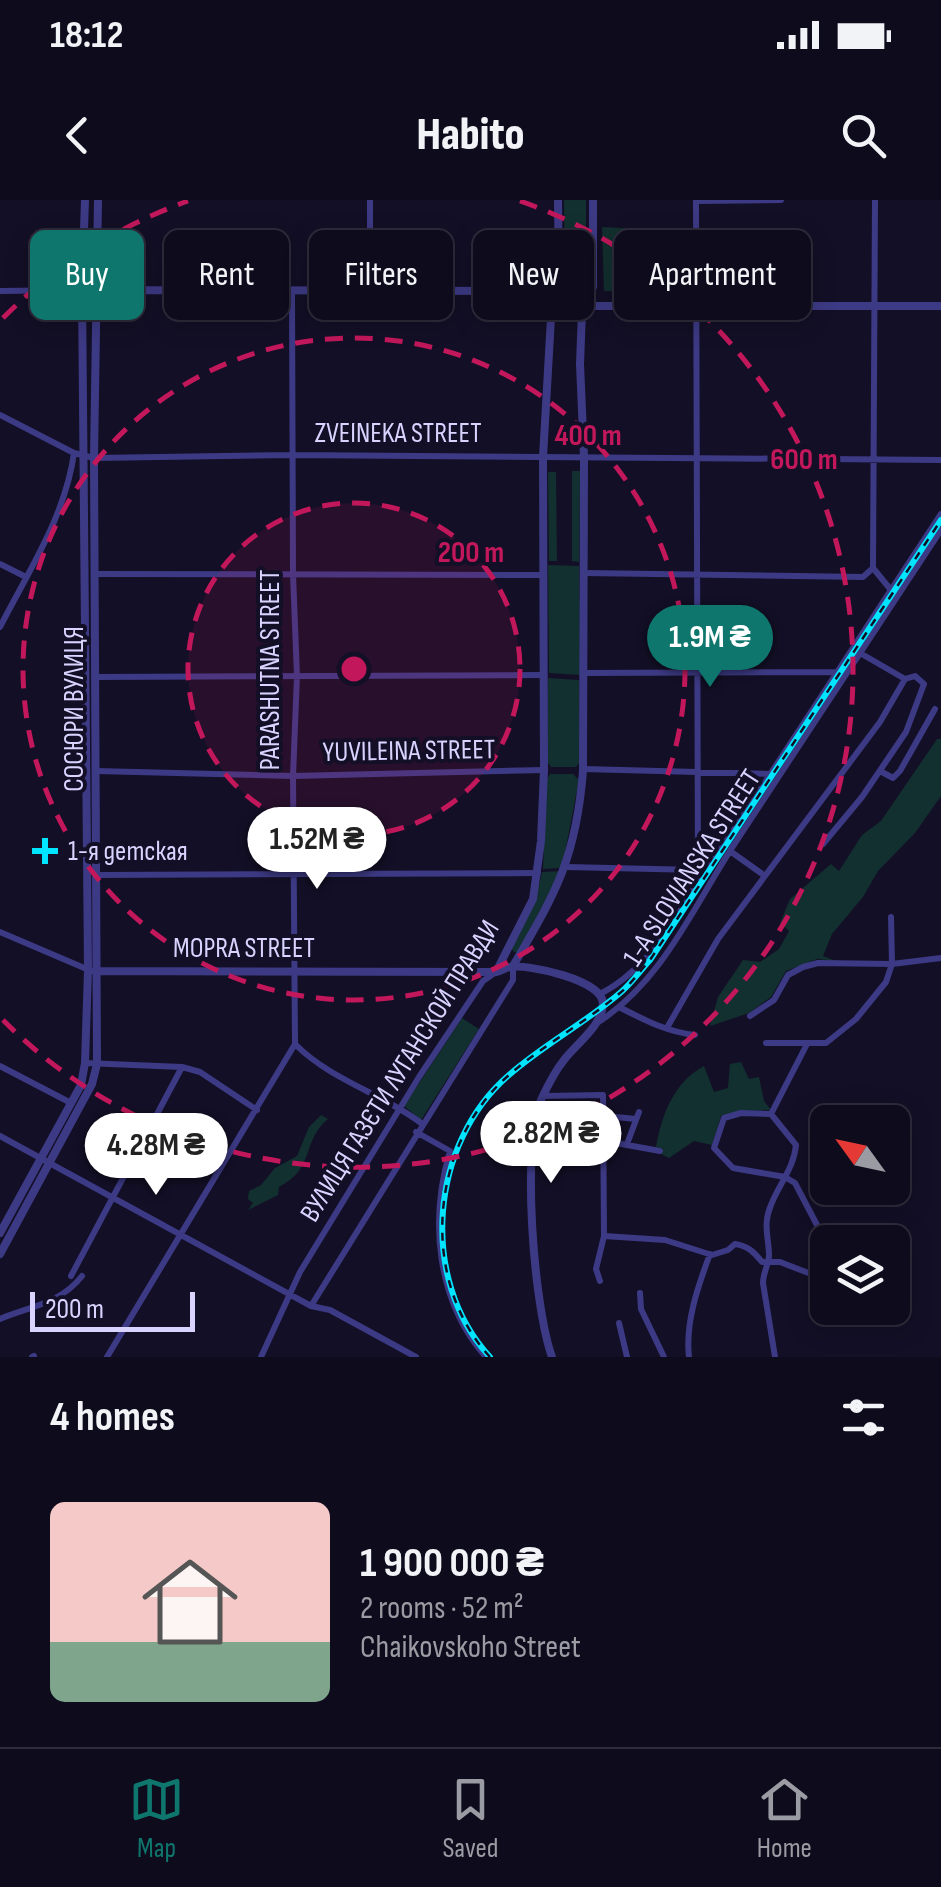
<!DOCTYPE html>
<meta charset="utf-8">
<style>
body{margin:0;font-family:"Sofia Sans Condensed",sans-serif;background:#1c1929;color:#f1f3f6;height:100vh;display:flex;flex-direction:column;font-size:38px;white-space:nowrap}
*{box-sizing:border-box;margin:0}
p{font-size:32px;color:#9b9ba3}
.icon{flex:none;width:55px;height:55px;fill:none;stroke:currentColor;stroke-width:2;stroke-linecap:round;stroke-linejoin:round}
.map{position:relative;height:1157px;overflow:hidden}
.side{display:flex;flex-direction:column;background:#0e0b1c;flex:1}
.side>*{flex:none}
.hud{position:absolute;left:30px;top:30px;width:882px;height:90px;display:flex;gap:20px}
.needle{width:65px;rotate:303deg}
.controls{position:absolute;left:810px;top:905px;display:grid;gap:20px}
.controls a{display:grid;place-items:center;width:100px;height:100px;border-radius:15px;background:#0e0b1c;box-shadow:0 5px 25px #0003,0 0 0 2px #2e2b3b;font-size:50px}
.scale{position:absolute;left:30px;bottom:25px;width:165px;box-sizing:border-box;padding-left:10px;border:5px solid #d9d4ff;border-top:0;font-size:28px;line-height:35px;white-space:nowrap;color:#d9d4ff;-webkit-text-stroke:8px #130f26;paint-order:stroke}
.price{position:absolute;translate:-50% -85px;padding:0 22px;border-radius:35px;background:#fff;color:#222;font-size:32px;line-height:65px;filter:drop-shadow(0 2px 5px #0008)}
.price::after{content:'';position:absolute;left:50%;top:60px;width:30px;height:22px;margin-left:-15px;background:inherit;clip-path:polygon(0 0,100% 0,50% 100%)}
.price.selected{background:#0f766e;color:#fff}
ul{padding:0;list-style:none}
li{display:flex;align-items:center;gap:30px;height:250px;padding:0 50px}
li span{display:grid;place-items:center;flex:none;width:280px;height:200px;border-radius:15px;color:#555}
li>.icon{margin-inline-start:auto}
span .icon{width:120px;height:120px;fill:#fffc;stroke-width:1}
li b{font-size:42px}
h2{display:flex;justify-content:space-between;align-items:center;height:120px;padding:0 50px;font-size:42px}
.chip{padding:0 35px;border-radius:15px;background:#0e0b1c;box-shadow:0 5px 25px #0003,0 0 0 2px #2e2b3b;font-size:35px;line-height:90px}
.chip.selected{background:#0f766e;color:#fff}
.status{display:flex;justify-content:space-between;align-items:center;height:70px;padding:0 50px;background:#0e0b1c;direction:ltr}
.status svg{height:28px;fill:currentColor}
header{display:flex;justify-content:space-between;align-items:center;height:130px;padding:0 50px;background:#0e0b1c;font-size:45px;font-weight:800}
.menu{display:flex;justify-content:space-around;align-items:center;height:140px;border-top:2px solid #2e2b3b;background:#0e0b1c;font-size:28px;color:#9b9ba3}
.menu a{display:grid;justify-items:center;gap:5px}
.menu .selected{color:#0f766e}
.map>svg:first-child{display:block}
.green{fill:#12302f}
.lines{fill:none;stroke-linecap:round;stroke-linejoin:round}
.minor{stroke:#3d3a85;stroke-width:6}
.tertiary{stroke:#3d3a85;stroke-width:8}
.rail-casing{stroke:#00e5ff;stroke-width:6}
.rail{stroke:#130f26;stroke-width:2.5;stroke-dasharray:8;stroke-linecap:butt}
.ring{fill:none;stroke:#c2185b;stroke-width:5;stroke-dasharray:18 12}
.poi-dot{fill:#00e5ff;stroke:#130f26;stroke-width:4}
.labels{text-anchor:middle;dominant-baseline:central;stroke-width:8;stroke-linejoin:round;paint-order:stroke}
.street-label{font-size:28px;fill:#d9d4ff;stroke:#130f26}
.poi-label{font-size:28px;fill:#d9d4ff;stroke:#130f26;text-anchor:start}
.centre{fill:#c2185b;stroke:#130f26;stroke-width:5}
.ring-label{font-size:30px;text-anchor:middle;font-weight:bold;fill:#c2185b;stroke:#130f26;stroke-width:8;stroke-linejoin:round;paint-order:stroke}
</style>
<div class="status"><b>18:12</b><svg viewBox="0 0 49 12"><path d="M0 12V9h3v3zM5 12V6h3v6zM10 12V3h3v9zM15 12V0h3v12zM26 1h20v11H26zM47 4h2v5h-2z"/></svg></div>
<header><svg class="icon" aria-label="back" viewBox="0 0 24 24"><path d="M15 5l-7 7 7 7"/></svg>Habito<svg class="icon" aria-label="search" viewBox="0 0 24 24"><circle cx="10" cy="10" r="6"/><path d="M15 15l6 6"/></svg></header>
<div class="map">
<svg width="941" height="1157" viewBox="0 0 941 1157">
<rect width="100%" height="100%" fill="#130f26"/>
<path class="green" d="M564 0H586V85L565 84Z
M602 27 685 31V93L604 91Z
M572 271H580L579 362 572 361Z
M548 272H556L557 361H549Z
M548 365 579 366 580 475 549 473Z
M548 478 579 480V563L576 567H551L547 561Z
M937 539H941V596L915 633 878 671 863 697 832 734 823 756 836 761 817 759 786 771 771 797 749 813 710 826 718 797 743 760 760 762 779 749 789 731 780 723 790 699 831 664 839 671 862 635 881 621Z
M550 574H573L579 580 562 668 543 669 547 579Z
M561 671 518 752H514L511 748 535 703 542 672Z
M462 818 479 829 421 920 404 906Z
M741 862 749 879 759 877 764 901 771 910 740 911 721 916 712 945 694 941 669 958 661 954 663 949 656 947C662 914 674 882 704 866L714 892 728 888 730 864Z
M321 915 328 919C301 941 316 968 279 987L278 995 248 1010 253 1003 248 999 249 991 261 985 275 968 297 956 309 927Z"/>
<g class="lines">
<path class="minor" d="M696 1 781 0
M370 89V0
M0 91 82 90
M0 215 74 253
M0 364 26 377
M873 368 875 0
M584 373 863 377 873 368
M97 374 544 375
M891 390 941 314
M0 427C29 370 65 317 74 253L94 258 293 255 941 260
M583 473 837 472
M96 477 544 475
M583 569 771 574
M96 571 293 576 544 570
M880 571 893 578 900 571 935 509
M823 644 862 597 906 532 924 484 915 476 905 479 860 453
M730 651 765 676
M566 667 698 670 712 663 891 390 873 368
M97 675 538 673
M0 732 89 770
M600 794C645 771 675 723 698 679L696 0
M621 808C646 821 668 832 695 835
M750 816 774 800 788 775 803 767 818 763 892 764 941 758
M597 823C663 781 693 707 735 643 804 539 872 434 941 330
M668 826 718 739 880 522 905 479
M766 843H826L856 819 886 782 892 764 891 717
M807 844 771 914 741 913 724 918 714 948 733 968 785 977 795 983 828 1046
M296 845C331 880 383 894 421 923
M85 863 182 867 200 872 257 910
M0 866 71 903
M543 896 603 895 604 1036 596 1069 600 1081
M771 914 796 945C794 968 779 984 771 1005 763 1023 768 1035 769 1053 770 1062 763 1072 763 1083L775 1157
M605 916 636 919
M416 932 450 951C429 1021 437 1102 486 1157
M0 936 311 1106 330 1110 416 1157
M605 941 660 951
M627 944 639 912
M604 1036 665 1040 712 1055 728 1050 735 1044C748 1046 754 1052 762 1062H780L811 1074 828 1054
M892 1047 902 1032
M71 1076 182 867
M640 1093 641 1109 664 1157
M311 1106 513 780V766
M0 1119C31 1106 60 1104 82 1076
M619 1123 627 1157
M32 1157 34 1156
M107 1157 295 844 293 576 297 476 293 374 292 91
M261 1157 300 1072 419 877 483 781 496 772
M689 1157C685 1123 698 1086 710 1054"/>
<path class="tertiary" d="M82 90 559 91 595 106H941
M513 766C556 692 576 659 583 571L584 257 580 164 582 111 593 87V0
M95 771 496 772C501 771 505 768 510 767 528 764 604 780 603 804 602 826 576 844 564 860 555 871 547 887 541 900 521 948 534 1107 552 1157
M496 772 533 699 541 641 544 570 543 257 551 118 559 91 558 0
M0 1033 81 885 85 863 88 770 82 90 85 0
M0 1054 92 884 97 864 94 258 98 0"/>
<g class="rail-casing">
<path id="rail" d="M490 1157C418 1079 430 943 509 875 543 845 585 823 620 793 631 784 640 771 650 760L941 320"/>
</g>
<use href="#rail" class="rail"/>
</g>
<circle cx="354" cy="469" r="166" fill="#c2185b" fill-opacity=".12"/>
<g class="ring">
<circle cx="354" cy="469" r="166"/>
<circle cx="354" cy="469" r="331"/>
<path d="M3 118A497 497 0 0 1 188 1M520 1A497 497 0 1 1 3 820"/>
</g>
<path class="poi-dot" d="M40 636h10v10h10v10h-10v10h-10v-10h-10v-10h10z"/>
<g class="labels">
<g class="street-label">
<text x="398" y="233">ZVEINEKA STREET</text>
<text transform="translate(270 470) rotate(-90)">PARASHUTNA STREET</text>
<text transform="translate(74 509) rotate(-90)">СОСЮРИ ВУЛИЦЯ</text>
<text transform="translate(409 551) rotate(-1)">YUVILEINA STREET</text>
<text transform="translate(692 668) rotate(-57)">1-A SLOVIANSKA STREET</text>
<text x="244" y="748">MOPRA STREET</text>
<text transform="translate(400 871) rotate(-58)">ВУЛИЦЯ ГАЗЄТИ ЛУГАНСКОЙ ПРАВДИ</text>
</g>
<g class="poi-label">
<text x="68" y="651">1-я детская</text>
</g>
</g>
<circle cx="354" cy="469" r="15" class="centre"/>
<g class="ring-label">
<text x="588" y="245">400 m</text>
<text x="804" y="269">600 m</text>
<text x="471" y="362">200 m</text>
</g>
</svg>
<div class="controls">
<a><svg class="needle" viewBox="-14 -14 28 28"><path d="M0-13l5 13h-10z" fill="#e53935"/><path d="M0 13l5-13h-10z" fill="#9b9ba3"/></svg></a>
<a><svg class="icon" aria-label="layers" viewBox="0 0 24 24"><path d="M12 4l9 5-9 5-9-5zM3 14l9 5 9-5"/></svg></a>
</div>
<div class="scale">200 m</div>
<b class="price selected" style="left:710px;top:490px">1.9M ₴</b>
<b class="price" style="left:317px;top:692px">1.52M ₴</b>
<b class="price" style="left:551px;top:986px">2.82M ₴</b>
<b class="price" style="left:156px;top:998px">4.28M ₴</b>
<div class="hud">
<a class="chip selected">Buy</a>
<a class="chip">Rent</a>
<a class="chip">Filters</a>
<a class="chip">New</a>
<a class="chip">Apartment</a>
</div>
</div>
<section class="side">
<h2>4 homes<svg class="icon" aria-label="filters" viewBox="0 0 24 24"><path d="M4 7h16M4 17h16"/><circle cx="9" cy="7" r="2"/><circle cx="15" cy="17" r="2"/></svg></h2>
<ul>
<li><span style="background:linear-gradient(#f6c9c9 70%,#7fa58c 0)"><svg class="icon" aria-label="home" viewBox="0 0 24 24"><path d="M3 11l9-7 9 7M6 9v11h12V9"/></svg></span><div><b>1 900 000 ₴</b><p>2 rooms · 52 m²</p><p>Chaikovskoho Street</p></div></li>
</ul>
</section>
<nav class="menu">
<a class="selected"><svg class="icon" aria-label="map" viewBox="0 0 24 24"><path d="M3 6l6-2 6 2 6-2v14l-6 2-6-2-6 2zM9 4v14M15 6v14"/></svg>Map</a>
<a><svg class="icon" aria-label="saved" viewBox="0 0 24 24"><path d="M7 4h10v16l-5-4-5 4z"/></svg>Saved</a>
<a><svg class="icon" aria-label="home" viewBox="0 0 24 24"><path d="M3 11l9-7 9 7M6 9v11h12V9"/></svg>Home</a>
</nav>
